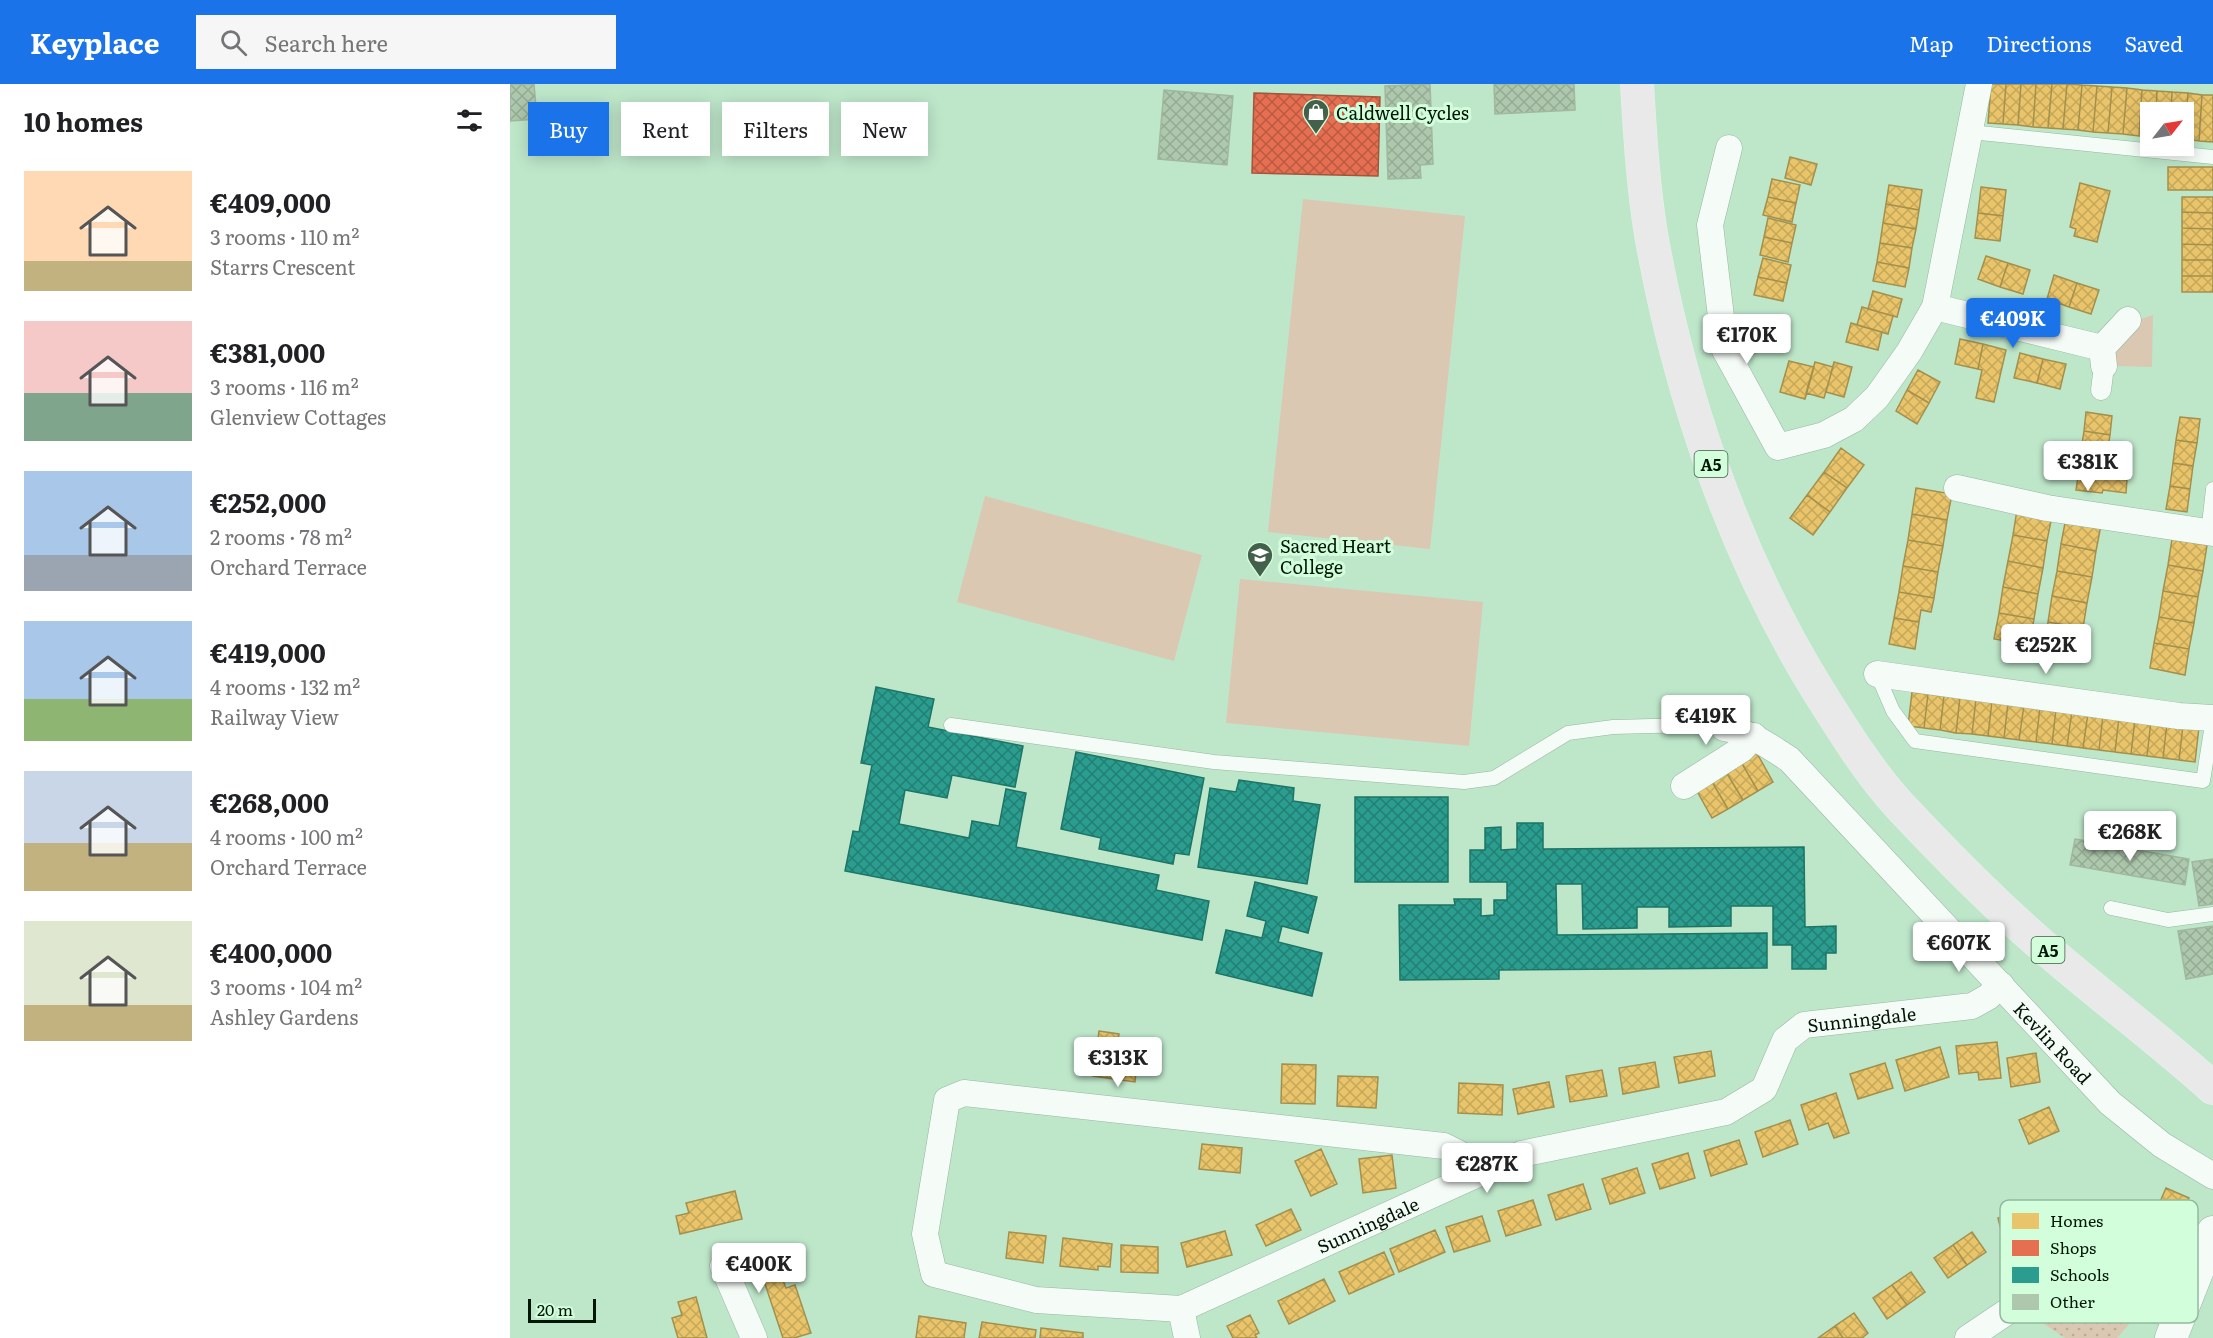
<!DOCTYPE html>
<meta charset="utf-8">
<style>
body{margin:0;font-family:Literata,serif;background:#f6f6f6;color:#202124;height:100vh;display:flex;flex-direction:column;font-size:22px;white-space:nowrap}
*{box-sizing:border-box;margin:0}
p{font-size:20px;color:#757577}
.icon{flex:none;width:33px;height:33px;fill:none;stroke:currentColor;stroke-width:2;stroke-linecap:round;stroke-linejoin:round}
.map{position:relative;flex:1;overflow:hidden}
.details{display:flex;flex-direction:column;background:#fff;width:510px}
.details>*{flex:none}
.banner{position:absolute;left:18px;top:18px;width:570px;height:54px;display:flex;gap:12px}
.needle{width:39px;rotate:59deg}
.buttons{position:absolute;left:1630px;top:18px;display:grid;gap:12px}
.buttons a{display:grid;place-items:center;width:54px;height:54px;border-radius:0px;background:#fff;box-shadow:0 3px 15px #0003;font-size:30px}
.scale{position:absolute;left:18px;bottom:15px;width:68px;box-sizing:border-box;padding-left:6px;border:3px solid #001705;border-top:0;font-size:16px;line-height:21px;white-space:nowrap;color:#001705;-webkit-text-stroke:4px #d2fedc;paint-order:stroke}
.price{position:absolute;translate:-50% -51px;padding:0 14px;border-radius:6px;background:#fff;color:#222;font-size:20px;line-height:39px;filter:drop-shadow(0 2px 3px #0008)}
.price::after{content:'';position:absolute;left:50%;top:36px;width:18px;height:14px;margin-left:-9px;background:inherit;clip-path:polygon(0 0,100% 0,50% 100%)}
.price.selected{background:#1a73e8;color:#fff}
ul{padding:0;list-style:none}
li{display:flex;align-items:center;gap:18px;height:150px;padding:0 24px}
li span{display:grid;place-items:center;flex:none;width:168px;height:120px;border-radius:0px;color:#555}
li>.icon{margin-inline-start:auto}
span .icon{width:72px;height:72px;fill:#fffc;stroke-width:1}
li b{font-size:26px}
h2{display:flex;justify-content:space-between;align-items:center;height:72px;padding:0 24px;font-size:26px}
.tag{padding:0 21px;border-radius:0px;background:#fff;box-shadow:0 3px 15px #0003;font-size:21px;line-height:54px}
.tag.selected{background:#1a73e8;color:#fff}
header{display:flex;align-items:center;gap:36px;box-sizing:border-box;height:84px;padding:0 30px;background:#1a73e8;color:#fff}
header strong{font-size:28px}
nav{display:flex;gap:33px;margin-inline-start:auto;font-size:21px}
.search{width:420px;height:54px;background:#f6f6f6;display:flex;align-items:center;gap:15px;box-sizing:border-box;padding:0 21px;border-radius:0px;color:#757577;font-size:22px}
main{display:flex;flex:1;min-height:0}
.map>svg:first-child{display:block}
.grass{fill:url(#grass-dots)}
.pitch{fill:#dbc8b3}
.homes{fill:url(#homes-cross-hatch);stroke:#a3904c;stroke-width:1.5}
.shops{fill:url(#shops-cross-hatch);stroke:#a2553a;stroke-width:1.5}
.schools{fill:url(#schools-cross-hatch);stroke:#1d7566;stroke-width:1.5}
.building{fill:url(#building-cross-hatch);stroke:#9fb89e;stroke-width:1.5}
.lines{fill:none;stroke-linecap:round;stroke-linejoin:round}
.service-casing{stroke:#96b69f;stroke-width:15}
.pedestrian-casing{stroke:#96b69f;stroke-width:21}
.minor-casing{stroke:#96b69f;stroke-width:27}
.tertiary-casing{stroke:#96b69f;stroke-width:33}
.trunk-casing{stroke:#e2f4e7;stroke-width:34}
.service{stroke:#f5fbf7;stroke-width:14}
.pedestrian{stroke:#f5fbf7;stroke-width:20}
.minor{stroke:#f5fbf7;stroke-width:26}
.tertiary{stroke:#f5fbf7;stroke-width:32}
.trunk{stroke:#eae9ea;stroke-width:33}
.labels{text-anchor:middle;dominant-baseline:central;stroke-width:6;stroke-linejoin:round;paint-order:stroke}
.shield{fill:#d2fedc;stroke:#3f5c46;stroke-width:1.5}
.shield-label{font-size:16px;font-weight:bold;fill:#001705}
.poi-label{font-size:18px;fill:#001705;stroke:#d2fedc;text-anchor:start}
.street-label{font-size:18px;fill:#001705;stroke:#d2fedc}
.key{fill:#d2fedc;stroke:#93b99c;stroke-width:1.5}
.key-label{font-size:16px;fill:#001705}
</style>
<header>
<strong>Keyplace</strong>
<div class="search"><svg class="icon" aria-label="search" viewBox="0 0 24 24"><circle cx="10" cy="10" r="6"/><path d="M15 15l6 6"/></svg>Search here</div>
<nav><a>Map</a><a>Directions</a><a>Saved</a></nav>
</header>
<main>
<section class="details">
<h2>10 homes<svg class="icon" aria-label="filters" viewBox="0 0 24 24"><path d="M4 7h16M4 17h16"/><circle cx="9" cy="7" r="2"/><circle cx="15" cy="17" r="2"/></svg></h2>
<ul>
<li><span style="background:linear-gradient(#ffd9b3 75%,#c2b280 0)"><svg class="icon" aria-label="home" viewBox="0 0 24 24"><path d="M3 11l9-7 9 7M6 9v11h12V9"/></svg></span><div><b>€409,000</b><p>3 rooms · 110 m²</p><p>Starrs Crescent</p></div></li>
<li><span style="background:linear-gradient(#f6c9c9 60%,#7fa58c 0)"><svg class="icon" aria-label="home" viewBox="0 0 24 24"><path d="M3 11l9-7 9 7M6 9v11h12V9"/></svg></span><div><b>€381,000</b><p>3 rooms · 116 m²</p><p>Glenview Cottages</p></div></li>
<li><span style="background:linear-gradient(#a9c7e8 70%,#9aa5b1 0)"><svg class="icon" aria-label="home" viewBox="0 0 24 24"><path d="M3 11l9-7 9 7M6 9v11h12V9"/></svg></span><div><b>€252,000</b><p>2 rooms · 78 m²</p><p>Orchard Terrace</p></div></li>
<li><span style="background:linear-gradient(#a9c7e8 65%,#8fb573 0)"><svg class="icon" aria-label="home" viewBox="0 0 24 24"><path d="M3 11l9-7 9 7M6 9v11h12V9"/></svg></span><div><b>€419,000</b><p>4 rooms · 132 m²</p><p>Railway View</p></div></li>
<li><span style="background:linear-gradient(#c9d6e8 60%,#c2b280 0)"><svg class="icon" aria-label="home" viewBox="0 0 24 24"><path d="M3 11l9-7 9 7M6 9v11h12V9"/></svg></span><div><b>€268,000</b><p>4 rooms · 100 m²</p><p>Orchard Terrace</p></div></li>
<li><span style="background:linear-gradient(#dfe7d0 70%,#c2b280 0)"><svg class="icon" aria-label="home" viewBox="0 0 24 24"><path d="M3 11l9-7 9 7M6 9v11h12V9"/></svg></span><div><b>€400,000</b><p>3 rooms · 104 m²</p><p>Ashley Gardens</p></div></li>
</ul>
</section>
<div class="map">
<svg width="1703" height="1254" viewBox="0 0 1703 1254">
<defs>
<pattern id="grass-dots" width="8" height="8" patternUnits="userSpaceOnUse" patternTransform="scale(1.5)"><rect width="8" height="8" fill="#dbc8b3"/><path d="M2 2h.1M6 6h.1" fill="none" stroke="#baab98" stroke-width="1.8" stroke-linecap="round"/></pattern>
<pattern id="homes-cross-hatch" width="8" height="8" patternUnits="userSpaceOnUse" patternTransform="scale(1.5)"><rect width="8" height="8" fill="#e9c46a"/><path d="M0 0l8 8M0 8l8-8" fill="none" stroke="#c6a85a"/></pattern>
<pattern id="shops-cross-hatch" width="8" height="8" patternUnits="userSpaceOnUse" patternTransform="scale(1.5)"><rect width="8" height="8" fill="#e76f51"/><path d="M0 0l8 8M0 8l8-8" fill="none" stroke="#b95a41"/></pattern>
<pattern id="schools-cross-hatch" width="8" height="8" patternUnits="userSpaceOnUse" patternTransform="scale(1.5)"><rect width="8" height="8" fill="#2a9d8f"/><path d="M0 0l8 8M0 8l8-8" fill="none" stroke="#227f73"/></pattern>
<pattern id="building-cross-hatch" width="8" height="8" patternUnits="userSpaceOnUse" patternTransform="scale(1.5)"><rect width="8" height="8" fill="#aec8ad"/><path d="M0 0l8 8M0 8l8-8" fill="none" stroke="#94ab93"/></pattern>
</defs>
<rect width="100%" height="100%" fill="#bee7ca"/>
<path class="grass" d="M1559 1220 1585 1224 1622 1237 1607 1254H1555L1528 1236 1542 1225Z"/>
<path class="pitch" d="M793 115 955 132 920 465 758 448Z
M1643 231 1642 283 1603 282 1606 265 1622 238Z
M475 412 692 471 664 577 447 518Z
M730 495 973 518 959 662 716 639Z"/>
<path class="homes" d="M1481 0H1496L1493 40 1478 39Z
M1496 0H1511L1508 41 1493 40Z
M1511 0H1526L1523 43 1508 41Z
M1526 0H1542L1538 44 1523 43Z
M1542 0H1557L1553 45 1538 44Z
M1557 0 1572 1 1568 46 1553 45Z
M1572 1 1587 2 1583 48 1568 46Z
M1587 2 1602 3 1598 49 1583 48Z
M1602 3 1617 4 1613 50 1598 49Z
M1617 4 1632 6 1629 52 1613 50Z
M1632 6 1647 7 1646 28H1641V53L1629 52Z
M1647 7 1662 8 1661 28H1646Z
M1662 8 1678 9 1674 54V28H1661Z
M1678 9 1692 11 1689 57 1674 55Z
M1692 11H1703V58L1689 57Z
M1280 73 1307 80 1301 101 1275 94Z
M1658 83H1703V106H1658Z
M1262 95 1290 101 1286 119 1258 113Z
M1570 99 1600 107 1587 158 1564 152 1566 145 1560 143Z
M1379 101 1412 106 1409 126 1376 120Z
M1471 103 1496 106 1493 132 1468 129Z
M1258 113 1286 119 1282 138 1253 131Z
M1672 113H1703V129L1672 128Z
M1376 120 1409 126 1406 145 1373 139Z
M1672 128 1703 129V145L1672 144Z
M1468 129 1493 132 1490 157 1465 154Z
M1258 134 1286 141 1282 159 1254 153Z
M1373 139 1406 145 1402 164 1370 159Z
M1672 144 1703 145V161L1672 160Z
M1254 153 1282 159 1278 178 1250 171Z
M1370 159 1402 164 1399 184 1367 178Z
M1672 160 1703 161V176H1672Z
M1476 172 1498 179 1490 203 1468 195Z
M1253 174 1281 181 1277 199 1248 193Z
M1672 176H1703V192H1672Z
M1367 178 1399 184 1395 203 1363 197Z
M1498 179 1520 186 1513 210 1490 203Z
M1544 191 1567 199 1559 223 1537 215Z
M1672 192H1703V208H1672Z
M1248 193 1277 199 1273 217 1244 211Z
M1567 199 1589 206 1581 230 1559 223Z
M1363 207 1392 215 1387 233 1358 225Z
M1352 223 1383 232 1378 250 1347 241Z
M1341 239 1372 248 1368 266 1336 258Z
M1450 255 1473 260 1468 285 1445 280Z
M1473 260 1496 266 1484 318 1466 314 1472 286 1468 285Z
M1510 269 1533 275 1527 299 1504 294Z
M1533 275 1556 280 1550 305 1527 299Z
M1279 277 1304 283 1295 315 1270 308Z
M1305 278 1323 283 1314 314 1296 309Z
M1324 278 1342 283 1334 313 1316 308Z
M1408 286 1430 298 1419 319 1397 306Z
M1397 306 1419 319 1407 340 1386 327Z
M1576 328 1602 332 1600 351 1574 347Z
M1670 333 1690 335 1687 359 1666 356Z
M1574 347 1600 351 1597 370 1571 367Z
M1666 356 1687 359 1683 382 1663 379Z
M1331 364 1354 381 1337 404 1314 388Z
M1571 367 1597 370 1596 377 1615 380 1614 389 1595 387 1594 390 1569 386Z
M1663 379 1683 382 1680 405 1660 402Z
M1569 386 1594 390V393L1617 396 1616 409 1593 406 1592 409 1566 406Z
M1314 388 1337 404 1320 428 1297 411Z
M1660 402 1680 405 1677 428 1656 425Z
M1406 404 1442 410 1437 436 1402 430Z
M1297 411 1320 428 1303 451 1280 434Z
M1507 426 1542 432 1537 457 1503 451Z
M1402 430 1437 436 1433 462 1398 456Z
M1556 434 1591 441 1586 467 1551 460Z
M1503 451 1537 457 1533 484 1498 477Z
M1662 455 1697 461 1693 487 1658 481Z
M1398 456 1433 462 1428 488 1393 482Z
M1551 460 1586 467 1582 493 1547 487Z
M1498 477 1533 484 1528 510 1493 503Z
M1658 481 1693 487 1688 513 1653 507Z
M1393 482 1428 488 1424 514 1389 508Z
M1547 487 1582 493 1577 519 1542 512Z
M1493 503 1528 510 1524 535 1489 529Z
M1653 507 1688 513 1684 539 1649 533Z
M1389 508 1424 514 1421 528 1411 526 1409 538 1384 534Z
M1542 512 1577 519 1573 544 1538 538Z
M1489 529 1524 535 1519 561 1484 555Z
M1649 533 1684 539 1679 565 1644 559Z
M1384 534 1409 538 1405 565 1379 560Z
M1538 538 1573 544 1568 570 1533 564Z
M1644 559 1679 565 1675 591 1640 584Z
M1402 608 1418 610 1414 644 1398 642Z
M1418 610 1434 612 1430 646 1414 644Z
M1434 612 1450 613 1446 649 1430 646Z
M1450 613 1466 615 1462 650 1446 649Z
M1466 615 1482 617 1478 652 1462 650Z
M1482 617 1498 619 1494 654 1478 652Z
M1498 619 1514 621 1509 656 1494 654Z
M1514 621 1530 623 1526 658 1509 656Z
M1530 623 1546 625 1542 660 1526 658Z
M1546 625 1562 627 1557 662 1542 660Z
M1562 627 1578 629 1573 664 1557 662Z
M1578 629 1593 631 1589 666 1573 664Z
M1593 631 1609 633 1605 668 1589 666Z
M1609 633 1625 635 1621 670 1605 668Z
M1625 635 1641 637 1637 672 1621 670Z
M1641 637 1657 639 1653 674 1637 672Z
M1657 639 1673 641 1669 676 1653 674Z
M1673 641 1689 643 1685 678 1669 676Z
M1244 664 1263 698 1248 707 1228 673Z
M1228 673 1248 707 1233 716 1213 683Z
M1213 683 1233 716 1218 725 1198 691Z
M1198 691 1218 725 1202 734 1183 700Z
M589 947 609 950 607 966 628 968 625 998 583 992Z
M1487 958 1491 994 1469 996 1468 988 1449 990 1446 962Z
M1430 963 1439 993 1395 1007 1386 976Z
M1201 967 1205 992 1169 999 1164 973Z
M1526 969 1530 998 1501 1003 1497 974Z
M1145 978 1149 1003 1113 1010 1109 984Z
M1375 979 1383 1004 1348 1015 1340 990Z
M772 980 806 981 805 1020 771 1019Z
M1092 986 1097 1012 1060 1018 1056 992Z
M828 992 868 993 866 1024 827 1022Z
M1039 998 1044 1023 1008 1030 1003 1005Z
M949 999 993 1001 992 1031 948 1029Z
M1326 1009 1339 1049 1324 1054 1318 1039 1299 1046 1291 1021Z
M1539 1023 1549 1047 1519 1060 1509 1036Z
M1280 1036 1288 1060 1253 1073 1245 1048Z
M1229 1056 1237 1080 1201 1092 1194 1067Z
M692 1060 732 1064 730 1089 689 1085Z
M811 1065 827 1100 801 1112 785 1077Z
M1178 1069 1185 1094 1150 1105 1142 1080Z
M882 1071 886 1104 853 1109 849 1075Z
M1127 1084 1135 1109 1100 1120 1092 1095Z
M1073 1100 1081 1125 1046 1136 1038 1111Z
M1656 1104 1679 1114 1669 1137 1646 1127Z
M225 1107 232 1135 170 1150 166 1132 179 1129 176 1119Z
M1023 1116 1031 1141 996 1152 988 1127Z
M781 1125 791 1146 756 1162 746 1141Z
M1517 1127 1524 1155 1495 1163 1488 1134Z
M972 1132 980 1157 944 1168 936 1143Z
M925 1146 935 1168 889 1188 880 1165Z
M715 1147 722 1171 677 1183 671 1159Z
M499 1148 536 1152 533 1179 496 1174Z
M1462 1148 1476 1168 1457 1181 1443 1161Z
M553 1154 602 1160 600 1183 588 1182V1186L550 1182Z
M611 1161 648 1163V1189L611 1188Z
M1443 1161 1457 1181 1438 1194 1424 1174Z
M874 1168 884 1190 839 1210 829 1188Z
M1401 1188 1415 1208 1397 1221 1382 1201Z
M271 1191 276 1204 285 1201 301 1249 284 1254H273L254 1197Z
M814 1195 825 1217 779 1240 768 1217Z
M1382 1201 1397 1221 1377 1235 1363 1214Z
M186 1213 197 1254H168L162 1234 172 1231 168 1218Z
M1344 1229 1358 1249 1352 1254H1333L1325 1242Z
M740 1231 749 1249 745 1251 747 1254H723L717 1242Z
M409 1232 456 1239 454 1254H406Z
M472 1238 526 1246 525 1254H469Z
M1325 1242 1333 1254H1308Z
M531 1244 573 1249V1254H530Z"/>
<path class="shops" d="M744 9 870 13 868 92 742 89Z"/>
<path class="schools" d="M366 603 424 615 418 643 513 662 505 703 442 691 437 714 395 706 389 740 459 754 462 737 489 742 496 705 516 709 506 763 649 791 646 806 699 817 692 856 335 787 343 747 349 748 362 681 351 679Z
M566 668 694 694 679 771 665 769 663 780 589 765 591 754 551 745Z
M729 696 784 704 783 717 810 721 797 800 688 783 700 704 726 708Z
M845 713H938V798H845Z
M1007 739H1033V765L1294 763 1295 843 1326 842V869H1316V885H1282V861H1263V822H1221V842L1159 843V823H1127V844L1073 845 1072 800H1046L1047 851 1257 849V884L989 886V895L890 896 889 821H945L944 815H971V832L984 831V816H997V798H960V766H975V744L991 743V766L1007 765Z
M745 798 807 813 798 849 772 842 768 858 812 869 802 912 706 889 716 846 752 854 756 837 737 832Z"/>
<path class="building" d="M0 0H24L27 35 0 37Z
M920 0 923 80 910 81 911 94 878 95 875 2Z
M984 0H1064L1065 26 985 30Z
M654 6 723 12 717 81 648 75Z
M1565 755 1679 775 1675 801 1560 781Z
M1703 775V820L1689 822 1682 778Z
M1703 842V890L1676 895 1668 847Z"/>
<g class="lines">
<g class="service-casing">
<path id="service" d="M1460 48 1703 73
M1698 449 1703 405
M1367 590 1383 627 1405 657 1693 697 1703 634
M441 641 704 678 954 698 984 694 1058 649 1103 643 1180 641 1214 644
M1601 824 1658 836 1703 830"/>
</g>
<g class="pedestrian-casing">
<path id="pedestrian" d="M1591 306 1594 282"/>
</g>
<g class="minor-casing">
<g id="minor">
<path d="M1219 64 1200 141 1215 266 1268 363 1314 351 1344 335 1367 313 1399 268 1425 223 1469 0"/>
<path d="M1425 223 1592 264"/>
<path d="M1215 266 1244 256"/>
<path d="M1594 282 1592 264 1618 236"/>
<path d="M1447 404 1537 424 1703 449"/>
<path d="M1367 590 1669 632 1703 634"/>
<path id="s1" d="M1214 644C1239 647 1258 662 1279 675L1600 1019 1652 1061 1703 1092"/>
<path d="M1174 702 1232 665 1244 652"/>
<path id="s2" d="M979 1085 934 1062 454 1009 437 1016 415 1150 424 1190 526 1216 671 1225 979 1085 1011 1070 1216 1028 1254 1005 1275 956 1294 941 1462 922 1478 913 1491 901"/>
<path d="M213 1182 244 1254"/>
<path d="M671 1225 677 1254"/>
<path d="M1458 1254 1525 1209 1568 1206 1669 1232"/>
</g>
</g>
<g class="tertiary-casing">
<path id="tertiary" d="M1661 1254 1703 1148"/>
</g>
<g class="trunk-casing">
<path id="trunk" d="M1127 0C1130 50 1133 101 1141 150 1169 309 1224 471 1309 608 1333 646 1358 687 1389 721 1433 768 1478 814 1527 857 1584 907 1646 953 1703 1004"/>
</g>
<use href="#service" class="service"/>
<use href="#pedestrian" class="pedestrian"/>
<use href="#minor" class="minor"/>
<use href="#tertiary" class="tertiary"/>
<use href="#trunk" class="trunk"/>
</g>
<defs>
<g id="shop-pin" transform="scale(1.35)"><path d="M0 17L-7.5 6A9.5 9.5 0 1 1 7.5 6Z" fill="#42604a" stroke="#d2fedc"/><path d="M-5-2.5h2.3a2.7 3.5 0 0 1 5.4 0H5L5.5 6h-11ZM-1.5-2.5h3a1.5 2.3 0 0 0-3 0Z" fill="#fff"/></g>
<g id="university-pin" transform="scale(1.35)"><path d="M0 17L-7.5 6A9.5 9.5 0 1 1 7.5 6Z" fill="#42604a" stroke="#d2fedc"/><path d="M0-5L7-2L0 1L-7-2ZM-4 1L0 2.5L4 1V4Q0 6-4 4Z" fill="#fff"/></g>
</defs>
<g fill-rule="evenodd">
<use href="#shop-pin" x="806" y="28"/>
<use href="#university-pin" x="750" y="471"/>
</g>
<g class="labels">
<g class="shield">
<rect x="1184.5" y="367" width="33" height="26" rx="4.5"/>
<rect x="1521.5" y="853" width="33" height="26" rx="4.5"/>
</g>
<g class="shield-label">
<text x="1201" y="380">A5</text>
<text x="1538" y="866">A5</text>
</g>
<g class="poi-label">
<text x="826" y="28">Caldwell Cycles</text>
<text x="770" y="461">Sacred Heart<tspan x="770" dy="21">College</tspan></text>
</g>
<g class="street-label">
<text stroke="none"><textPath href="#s2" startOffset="1742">Sunningdale</textPath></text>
<text stroke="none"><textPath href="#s1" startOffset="460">Kevlin Road</textPath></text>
<text stroke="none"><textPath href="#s2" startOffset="1184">Sunningdale</textPath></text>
</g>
</g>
<rect x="1490" y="1116" width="198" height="123" rx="9" class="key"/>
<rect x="1502" y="1129" width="27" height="16" fill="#e9c46a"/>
<rect x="1502" y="1156" width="27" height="16" fill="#e76f51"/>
<rect x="1502" y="1183" width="27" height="16" fill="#2a9d8f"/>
<rect x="1502" y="1210" width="27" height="16" fill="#aec8ad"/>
<g class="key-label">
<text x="1540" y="1143">Homes</text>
<text x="1540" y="1170">Shops</text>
<text x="1540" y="1197">Schools</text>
<text x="1540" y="1224">Other</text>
</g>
</svg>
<div class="buttons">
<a><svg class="needle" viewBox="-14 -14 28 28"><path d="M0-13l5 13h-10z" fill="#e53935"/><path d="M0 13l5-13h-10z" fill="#757577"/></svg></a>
</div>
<div class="scale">20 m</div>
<b class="price selected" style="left:1503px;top:265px">€409K</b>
<b class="price" style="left:1237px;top:281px">€170K</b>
<b class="price" style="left:1578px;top:408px">€381K</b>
<b class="price" style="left:1536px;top:591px">€252K</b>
<b class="price" style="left:1196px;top:662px">€419K</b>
<b class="price" style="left:1620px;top:778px">€268K</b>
<b class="price" style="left:1449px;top:889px">€607K</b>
<b class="price" style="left:608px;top:1004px">€313K</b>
<b class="price" style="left:977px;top:1110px">€287K</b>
<b class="price" style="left:249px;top:1210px">€400K</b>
<div class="banner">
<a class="tag selected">Buy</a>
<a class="tag">Rent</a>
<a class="tag">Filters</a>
<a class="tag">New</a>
</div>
</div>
</main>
